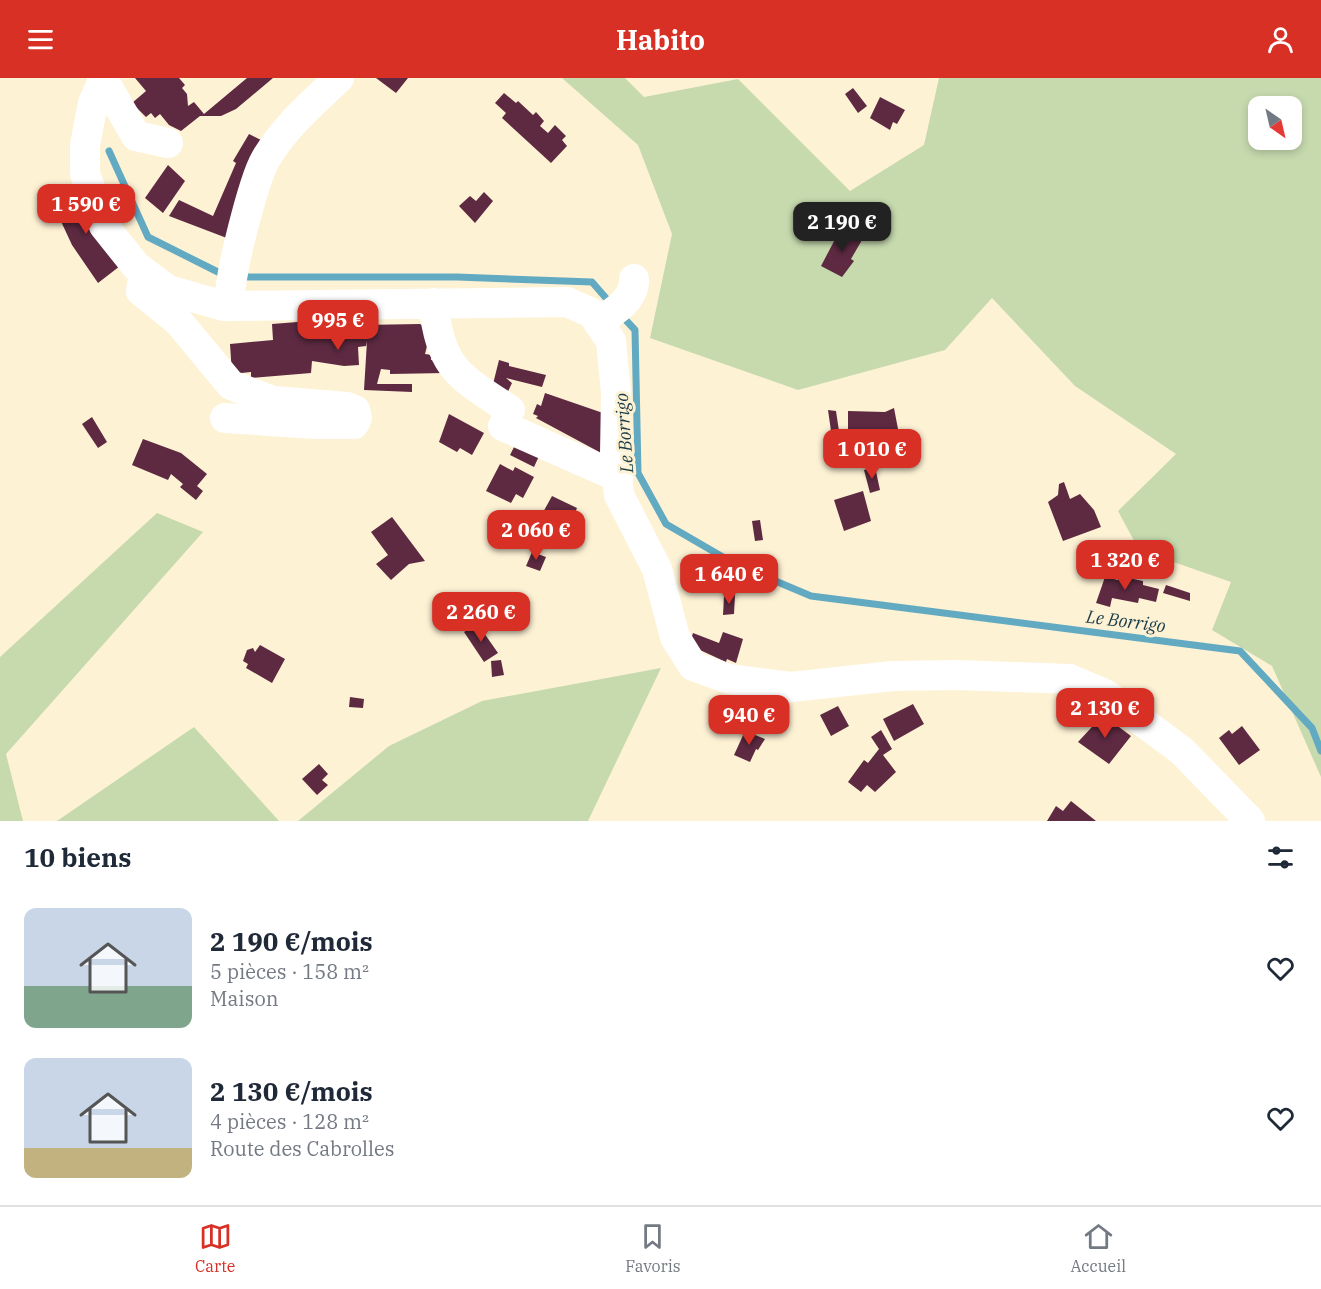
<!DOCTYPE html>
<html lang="fr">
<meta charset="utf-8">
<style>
body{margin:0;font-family:"IBM Plex Serif",serif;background:#f6f6f7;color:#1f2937;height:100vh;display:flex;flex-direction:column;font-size:22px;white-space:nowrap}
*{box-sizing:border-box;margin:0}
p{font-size:20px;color:#747a83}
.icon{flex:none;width:33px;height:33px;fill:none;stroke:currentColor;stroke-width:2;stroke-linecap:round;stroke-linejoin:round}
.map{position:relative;height:743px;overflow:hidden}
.drawer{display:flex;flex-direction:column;background:#fff;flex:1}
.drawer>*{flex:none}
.needle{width:39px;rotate:146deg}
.tools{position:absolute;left:1248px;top:18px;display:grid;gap:12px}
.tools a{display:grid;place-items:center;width:54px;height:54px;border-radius:12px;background:#fff;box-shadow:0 3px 9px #0003;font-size:30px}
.price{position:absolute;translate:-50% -51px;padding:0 14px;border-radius:12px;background:#d93025;color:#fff;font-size:20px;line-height:39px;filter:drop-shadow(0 2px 3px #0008)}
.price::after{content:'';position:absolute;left:50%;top:36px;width:18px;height:14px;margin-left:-9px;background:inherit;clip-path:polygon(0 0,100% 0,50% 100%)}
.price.current{background:#222;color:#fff}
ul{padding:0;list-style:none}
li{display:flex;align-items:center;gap:18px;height:150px;padding:0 24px}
li span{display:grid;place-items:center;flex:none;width:168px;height:120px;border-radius:12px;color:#555}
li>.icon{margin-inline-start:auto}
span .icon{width:72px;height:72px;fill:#fffc;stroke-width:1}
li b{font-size:26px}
h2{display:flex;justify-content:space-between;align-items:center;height:72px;padding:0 24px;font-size:26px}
header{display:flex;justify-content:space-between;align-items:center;height:78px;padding:0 24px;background:#d93025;color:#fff;font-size:27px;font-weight:700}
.menu{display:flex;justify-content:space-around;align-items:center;height:84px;border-top:2px solid #e0e1e3;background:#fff;font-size:16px;color:#747a83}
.menu a{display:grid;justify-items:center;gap:3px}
.menu .current{color:#d93025}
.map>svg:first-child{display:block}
.green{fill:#c6daae;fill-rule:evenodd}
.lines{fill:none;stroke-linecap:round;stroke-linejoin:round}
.stream{stroke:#62a9c2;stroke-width:7}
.building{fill:#5d2a42}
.minor{stroke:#fff;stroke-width:30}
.labels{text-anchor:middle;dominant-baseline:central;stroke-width:6;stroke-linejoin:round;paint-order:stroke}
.water-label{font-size:18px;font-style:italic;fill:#1b3d49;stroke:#fef2d5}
</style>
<header><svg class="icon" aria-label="menu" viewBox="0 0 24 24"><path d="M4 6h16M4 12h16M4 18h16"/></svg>Habito<svg class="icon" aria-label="person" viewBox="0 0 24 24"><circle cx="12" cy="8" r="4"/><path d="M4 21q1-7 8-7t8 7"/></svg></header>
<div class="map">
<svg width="1321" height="743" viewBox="0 0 1321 743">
<rect width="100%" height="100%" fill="#fef2d5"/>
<path class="green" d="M562 0H625L644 19 738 1 850 113 924 67 939 0H1321V699L1272 588 1212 552 1231 504 1139 472 1118 433 1176 376 1075 308 992 220 945 272 798 312 650 260 672 156 638 67ZM1258 28H1292V62H1258Z
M157 435 203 454 6 676 23 743H0V579Z
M661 590 588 743H298L389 668 482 623Z
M194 649 279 743H57Z"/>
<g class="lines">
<path class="stream" d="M109 73 148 159 224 197
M241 199H457L592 204 612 227
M622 238 635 252 638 395 666 446 735 486 811 518 1240 573 1312 650 1321 673"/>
</g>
<path class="building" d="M135 0H179L185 7 182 10 187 16 188 28 194 24 204 36 247 0H273L236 31 221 38H200L181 53 169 47 160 36 155 40 151 35 146 39 132 25 146 13Z
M376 0H408L396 15Z
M853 10 867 28 858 35 845 16Z
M504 15 516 25 518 23 533 37 536 34 544 43 540 48 548 55 555 47 566 58 562 62 567 68 551 85 502 40 506 35 495 25Z
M880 19 905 32 897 46 893 44 890 52 870 40Z
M249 56 261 62 232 162 169 138 179 122 213 138 236 85 233 83Z
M168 87 185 103 163 135 145 120Z
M76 110 120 188 98 205 72 167 52 124Z
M484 114 493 123 475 145 459 128 470 118 476 123Z
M841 150 862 162 851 181 854 183 842 199 821 188Z
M361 239V247L420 246 424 248 428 264 425 276 432 277 431 282H437L446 295 390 296V292L381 291 377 306H412V314L364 312 367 263 366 268 358 269 359 287 344 288 312 283 311 295 251 300V294L232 296 230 266 273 262 272 246Z
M499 282 509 285V288L546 297 542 309 506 300 512 305 504 322 493 306Z
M545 315 603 335V376L536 340 538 338 533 336 537 326 541 328Z
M894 330 902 372 884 376 881 351H848V333L885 334Z
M828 332 836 333 839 353H831Z
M449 336 484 355 472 377 460 370 457 374 439 364Z
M92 339 107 364 98 370 82 346Z
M143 361 181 375 207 396 197 408 203 413 196 422 180 409 183 406 171 396 168 402 132 387Z
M516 365 540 376 534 389 510 377Z
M500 386 513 393 515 389 534 399 523 420 516 416 511 425 486 413Z
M875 389 880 412 870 415 864 392Z
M1064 404 1070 421 1080 416 1094 432 1101 449 1063 463 1048 424 1058 417 1059 406Z
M863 413 871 443 844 453 834 422Z
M552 418 577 430 574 437 584 442 571 468 541 453 548 442 541 438Z
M392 439 425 483 409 486 391 502 376 486 388 477 371 454Z
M760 442 763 462 755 463 752 443Z
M532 474 546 479 540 493 526 488Z
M1119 498 1143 503V507L1159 511 1156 524 1139 520 1138 525 1112 520 1110 529 1096 525 1105 499 1118 502Z
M1166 507 1190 515V523L1163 515Z
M735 517 734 536 723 537 724 518Z
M477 545 498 575 484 584 464 554Z
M723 554 743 561 736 585 727 581 726 584 689 567 693 555 719 565Z
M260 567 285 581 272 605 246 590 248 586 243 583 247 572 253 570 255 574Z
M501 582 504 597 492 599 491 583Z
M350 619 364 621 363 630 349 629Z
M913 626 924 646 894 663 883 641Z
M838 628 849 648 831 658 820 637Z
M1103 637 1131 658 1109 686 1078 664Z
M1242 648 1260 672 1239 687 1219 660 1229 652 1232 656Z
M881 652 892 671 883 677 896 694 875 714 867 707 861 714 848 704 864 682 868 685 879 671 871 659Z
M745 653 765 661 758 672 756 671 750 684 734 677Z
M319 686 328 696 322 702 328 707 317 717 302 701Z
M1071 723 1096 743H1047L1056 728 1063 733Z"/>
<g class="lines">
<path class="minor" d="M104 0 93 25 85 67V96L104 148 136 188 168 212 224 228 567 224 592 235 611 263 616 315 615 376 619 417 657 491 675 559 693 588 729 601 791 609 893 598 958 597 1070 601 1105 616 1182 673 1250 743
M103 1 136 58 168 65
M142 206 141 213 178 243 231 307 273 323 347 329 355 332 357 340 354 346H315L225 340
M433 225C442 292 456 296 510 332
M230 228C226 207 254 101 265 82 283 50 313 25 339 0
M598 244C614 234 635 221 634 201
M503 348 618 399"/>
</g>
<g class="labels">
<g class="water-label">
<text transform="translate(624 355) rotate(-94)">Le Borrigo</text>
<text transform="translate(1126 543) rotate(7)">Le Borrigo</text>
</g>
</g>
</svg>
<div class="tools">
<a><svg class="needle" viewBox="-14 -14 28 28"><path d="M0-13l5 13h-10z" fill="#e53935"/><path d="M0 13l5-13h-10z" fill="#747a83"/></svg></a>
</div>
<b class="price" style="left:86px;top:157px">1 590 €</b>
<b class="price current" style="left:842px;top:175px">2 190 €</b>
<b class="price" style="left:338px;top:273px">995 €</b>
<b class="price" style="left:872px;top:402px">1 010 €</b>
<b class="price" style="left:536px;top:483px">2 060 €</b>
<b class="price" style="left:1125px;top:513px">1 320 €</b>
<b class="price" style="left:729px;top:527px">1 640 €</b>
<b class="price" style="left:481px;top:565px">2 260 €</b>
<b class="price" style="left:1105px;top:661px">2 130 €</b>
<b class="price" style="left:749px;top:668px">940 €</b>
</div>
<section class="drawer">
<h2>10 biens<svg class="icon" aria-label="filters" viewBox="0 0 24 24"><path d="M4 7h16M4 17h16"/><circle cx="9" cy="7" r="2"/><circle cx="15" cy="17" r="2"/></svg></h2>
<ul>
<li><span style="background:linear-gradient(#c9d6e8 65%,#7fa58c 0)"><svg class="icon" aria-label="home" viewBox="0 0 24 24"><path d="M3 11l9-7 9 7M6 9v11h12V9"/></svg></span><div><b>2 190 €/mois</b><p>5 pièces · 158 m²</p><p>Maison</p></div><svg class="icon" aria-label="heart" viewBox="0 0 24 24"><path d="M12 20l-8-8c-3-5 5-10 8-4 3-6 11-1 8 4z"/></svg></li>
<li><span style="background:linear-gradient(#c9d6e8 75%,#c2b280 0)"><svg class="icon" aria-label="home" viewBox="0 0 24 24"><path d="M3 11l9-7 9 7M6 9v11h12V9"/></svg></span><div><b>2 130 €/mois</b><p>4 pièces · 128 m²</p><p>Route des Cabrolles</p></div><svg class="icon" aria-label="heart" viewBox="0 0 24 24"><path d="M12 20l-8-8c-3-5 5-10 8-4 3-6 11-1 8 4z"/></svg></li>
</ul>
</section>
<nav class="menu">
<a class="current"><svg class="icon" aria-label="map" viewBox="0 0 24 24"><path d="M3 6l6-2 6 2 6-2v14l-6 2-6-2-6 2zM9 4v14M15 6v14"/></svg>Carte</a>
<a><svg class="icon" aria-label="saved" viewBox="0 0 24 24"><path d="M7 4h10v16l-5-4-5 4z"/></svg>Favoris</a>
<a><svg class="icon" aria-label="home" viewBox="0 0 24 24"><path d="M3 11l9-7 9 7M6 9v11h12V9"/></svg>Accueil</a>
</nav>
